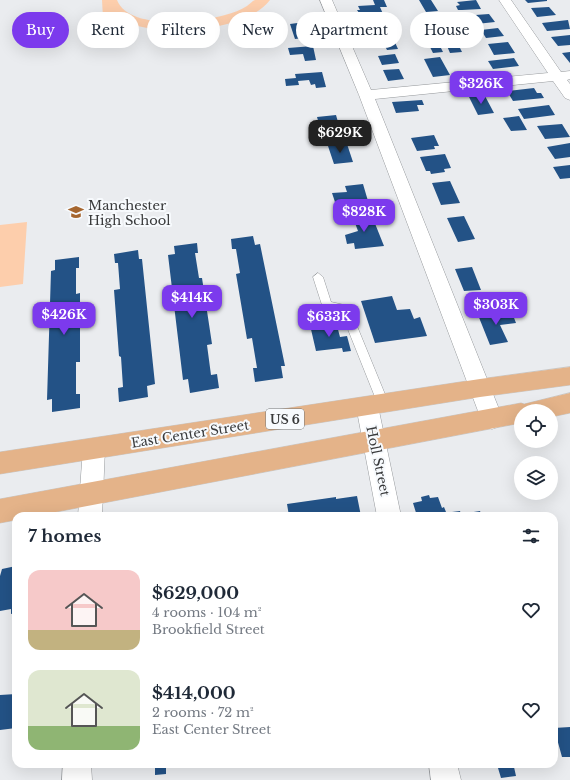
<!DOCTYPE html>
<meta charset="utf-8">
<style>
body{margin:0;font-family:"Libre Baskerville",serif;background:#f6f6f7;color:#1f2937;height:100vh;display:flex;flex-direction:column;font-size:15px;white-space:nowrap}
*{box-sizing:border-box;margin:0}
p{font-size:13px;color:#747a83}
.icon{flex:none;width:22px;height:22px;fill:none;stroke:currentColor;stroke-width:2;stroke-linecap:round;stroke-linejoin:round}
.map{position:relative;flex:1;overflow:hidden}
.sheet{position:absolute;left:12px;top:512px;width:546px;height:256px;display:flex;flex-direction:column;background:#fff;border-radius:12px;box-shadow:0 4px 16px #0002}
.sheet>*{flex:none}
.guide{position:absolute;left:12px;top:12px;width:546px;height:36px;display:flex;gap:8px}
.fabs{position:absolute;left:514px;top:404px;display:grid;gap:8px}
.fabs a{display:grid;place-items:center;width:44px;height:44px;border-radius:50%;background:#fff;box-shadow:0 4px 16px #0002;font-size:20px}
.price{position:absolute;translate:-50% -34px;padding:0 9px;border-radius:8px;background:#7c3aed;color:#fff;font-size:13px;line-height:26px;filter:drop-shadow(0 1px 2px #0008)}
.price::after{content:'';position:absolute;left:50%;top:24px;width:12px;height:9px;margin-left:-6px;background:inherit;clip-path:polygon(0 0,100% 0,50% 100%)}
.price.current{background:#222;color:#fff}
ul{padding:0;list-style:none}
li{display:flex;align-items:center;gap:12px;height:100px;padding:0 16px}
li span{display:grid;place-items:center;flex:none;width:112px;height:80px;border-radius:12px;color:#555}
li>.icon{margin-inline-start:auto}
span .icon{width:48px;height:48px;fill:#fffc;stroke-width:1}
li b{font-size:17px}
h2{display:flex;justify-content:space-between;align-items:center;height:48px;padding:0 16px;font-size:17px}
.chip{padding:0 14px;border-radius:18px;background:#fff;box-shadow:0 4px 16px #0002;font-size:14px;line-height:36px}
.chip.current{background:#7c3aed;color:#fff}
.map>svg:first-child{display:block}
.green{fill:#fdceac}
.building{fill:#235286}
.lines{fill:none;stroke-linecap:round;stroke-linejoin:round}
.lane-casing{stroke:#979a9d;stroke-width:1}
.street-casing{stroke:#979a9d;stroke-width:1}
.primary-casing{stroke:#c8c8c8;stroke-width:1}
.lane{fill:#fff;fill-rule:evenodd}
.street{fill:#fff;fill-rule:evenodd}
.primary{fill:#e4b389;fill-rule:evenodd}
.labels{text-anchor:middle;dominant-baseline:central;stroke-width:4;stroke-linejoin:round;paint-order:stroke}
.shield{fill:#f7fafd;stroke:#727475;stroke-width:1}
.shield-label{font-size:12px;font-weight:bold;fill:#393a3b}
.poi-label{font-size:13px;fill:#393a3b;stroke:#f7fafd;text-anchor:start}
.street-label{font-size:13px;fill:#393a3b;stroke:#f7fafd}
</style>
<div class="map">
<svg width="570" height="780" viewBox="0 0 570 780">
<rect width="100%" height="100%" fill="#eaecef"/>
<path class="green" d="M102 0H117C129 31 200 22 225 15 233 13 241 10 247 6 250 4 252 1 255 0 259 0 266 0 270 0 244 34 155 37 119 20V35L104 36Z
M27 222 23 284 0 287V225Z"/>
<path class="building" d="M373 0H384L387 7H380L383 14 372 15 373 18 363 19 357 10H360L358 6 375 5Z
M419 0H431L438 11 426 12Z
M476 0 481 9 462 10H458L456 6 460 5 457 2Z
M525 0H547V1L528 3Z
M549 7 556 15 537 17 531 8Z
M489 14 495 22 467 25 462 16Z
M568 20 570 29 547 31 542 23Z
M305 22 311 37 295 39 290 24Z
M388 22 389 25 393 24 394 27 391 28 392 30 373 32 374 34 364 35 359 25Z
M498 28 504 36 486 38 481 30Z
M448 29 452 37 441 38 437 30Z
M570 35V45L558 46 551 37Z
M393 38 398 49 387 50 385 46 374 47 370 39Z
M508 42 515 53 494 55 488 44Z
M458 44 462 52 450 53 447 46Z
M313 46 316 60 305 61 303 54 290 55 288 48Z
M440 46 443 52 433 53 430 47Z
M570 52V63L562 53Z
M395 54 399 63 382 65 378 56Z
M440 57 450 75 433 77 424 59Z
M514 58 519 66 493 69 488 61Z
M399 69 404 79 388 81 383 70Z
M322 72 326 87 316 88 315 84 311 85 309 80 298 81 299 85 286 86 285 79 296 78 295 74Z
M534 88 537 93H541L544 98 513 101 507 91Z
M485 96 494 113 478 115 469 97Z
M422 100 424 105H417L419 111 396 113 392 102Z
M549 105 555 115 524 119 518 109Z
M336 115 340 129 321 131 317 117Z
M519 116 527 130 511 131 503 118Z
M562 124 570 137 545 139 537 126Z
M434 135 439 146H434L435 149 417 151 411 138Z
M570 143V157L555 159 547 147Z
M347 144 353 162 334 164 328 146Z
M445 154 451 168 444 169 445 172 431 174 430 171H426L420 157Z
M570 165V178L560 179 553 167Z
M450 181 460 203 441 205 432 183Z
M363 184 368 201 335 202 332 193 347 192 345 186Z
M363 214 365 222 374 221 384 246 355 249 354 243 347 244 345 235 358 231 355 223 349 224 347 216Z
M464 216 475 239 458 242 447 218Z
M253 236 255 245 260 244 285 366H281L283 378 255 382 253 368H257L252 338 247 339 236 274 240 273 236 249H232L231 239Z
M197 243 198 253H195L199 278H202L212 344 207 345 211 375 217 374 219 388 190 393 188 379 183 380 168 255 175 254 174 246Z
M138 250 139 259H142L155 384 147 386 148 397 119 402 118 388 123 387 121 357 119 356 114 290 120 289 118 263H115L114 254Z
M79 257V268H76V294L80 293V362H76V394H80V408L52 412V399L47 400 51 271 55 270V260Z
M472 267 481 290 464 291 455 269Z
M392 296 397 310 410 309 414 319 420 317 427 336 375 343 361 301Z
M511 310 516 323 500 325 508 342 490 345 478 315Z
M336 322 340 337 347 336 351 351 343 352 342 348 316 351 310 325Z
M429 495 430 498 438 497 442 508 444 507 446 512 443 513 444 516H417L413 503 422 501 421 497Z
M357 496 361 516H289L287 504 336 497V499Z
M460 511 461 514 480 511 482 516H454L452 512Z
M16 566V613L11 614V609L0 611V576L2 569Z
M16 694V728L0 730V695Z
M570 727V757H562L554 728Z
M155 764H166V774L155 775Z
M494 764H524V765L514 767 516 776 501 778 498 768H495Z"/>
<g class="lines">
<g class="lane-casing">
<path id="lane" d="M318 273 323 277 331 302 349 306 350 309 389 404 387 407 383 409 379 407 341 312 323 308 322 305 313 277Z"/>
</g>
<g class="street-casing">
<path id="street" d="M320 0H332L371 90 548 73 499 0H511L561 72 570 71V79L567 80 570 84V100L565 98 553 81 375 99 503 419 500 426 492 429 484 426 481 419 359 95Z
M367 397 375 399 378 406 401 516H377L356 406 359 399Z
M94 439 102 442 105 449 102 516H78L83 449 86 442Z
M63 764H91L92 780H62Z
M429 764H457L461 780H431Z"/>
</g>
<g class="primary-casing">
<path id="primary" d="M570 367V385L480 397 0 474V452L480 379Z
M570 393V413L551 417V411H521V423L35 516H16V520L0 523V499L521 403 524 404Z"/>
</g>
<use href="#lane" class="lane"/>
<use href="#street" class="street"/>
<use href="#primary" class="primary"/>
</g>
<defs>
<g id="school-bare" transform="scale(1.2)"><path d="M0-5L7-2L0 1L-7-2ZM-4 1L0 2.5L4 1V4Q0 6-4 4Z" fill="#a6662f" stroke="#f7fafd" stroke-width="2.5" paint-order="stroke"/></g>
</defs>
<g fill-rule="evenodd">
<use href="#school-bare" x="76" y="212"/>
</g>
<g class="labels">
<rect class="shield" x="266" y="409" width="38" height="20" rx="3"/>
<g class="shield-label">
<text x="285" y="419">US 6</text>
</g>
<g class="poi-label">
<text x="88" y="205">Manchester<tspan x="88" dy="15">High School</tspan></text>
</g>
<g class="street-label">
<text transform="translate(190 434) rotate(-9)">East Center Street</text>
<text transform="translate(378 461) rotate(78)">Holl Street</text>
</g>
</g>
</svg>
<div class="fabs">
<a><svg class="icon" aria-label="locate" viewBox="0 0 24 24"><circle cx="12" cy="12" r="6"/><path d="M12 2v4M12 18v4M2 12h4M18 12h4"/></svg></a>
<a><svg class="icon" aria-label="layers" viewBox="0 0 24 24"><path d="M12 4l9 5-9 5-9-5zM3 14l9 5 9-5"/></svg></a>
</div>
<b class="price" style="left:481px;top:105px">$326K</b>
<b class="price current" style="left:340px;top:154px">$629K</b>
<b class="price" style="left:364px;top:233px">$828K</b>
<b class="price" style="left:192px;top:319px">$414K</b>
<b class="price" style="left:496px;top:326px">$303K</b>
<b class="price" style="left:64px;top:336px">$426K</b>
<b class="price" style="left:329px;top:338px">$633K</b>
<div class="guide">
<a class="chip current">Buy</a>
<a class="chip">Rent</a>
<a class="chip">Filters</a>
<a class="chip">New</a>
<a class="chip">Apartment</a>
<a class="chip">House</a>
</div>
<section class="sheet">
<h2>7 homes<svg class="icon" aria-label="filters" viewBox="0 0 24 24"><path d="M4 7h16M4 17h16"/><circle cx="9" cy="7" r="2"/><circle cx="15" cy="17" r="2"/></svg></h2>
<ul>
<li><span style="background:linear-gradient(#f6c9c9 75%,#c2b280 0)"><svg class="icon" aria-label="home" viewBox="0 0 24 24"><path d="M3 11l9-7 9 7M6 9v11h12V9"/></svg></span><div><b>$629,000</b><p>4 rooms · 104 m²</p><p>Brookfield Street</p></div><svg class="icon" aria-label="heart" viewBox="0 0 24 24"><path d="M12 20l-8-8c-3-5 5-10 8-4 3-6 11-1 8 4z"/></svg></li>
<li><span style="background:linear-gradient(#dfe7d0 70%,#8fb573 0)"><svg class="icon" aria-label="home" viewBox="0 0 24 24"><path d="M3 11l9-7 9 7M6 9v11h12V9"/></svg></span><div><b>$414,000</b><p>2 rooms · 72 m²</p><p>East Center Street</p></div><svg class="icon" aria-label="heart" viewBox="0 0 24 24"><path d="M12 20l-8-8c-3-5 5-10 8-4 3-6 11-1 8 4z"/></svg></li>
</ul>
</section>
</div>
